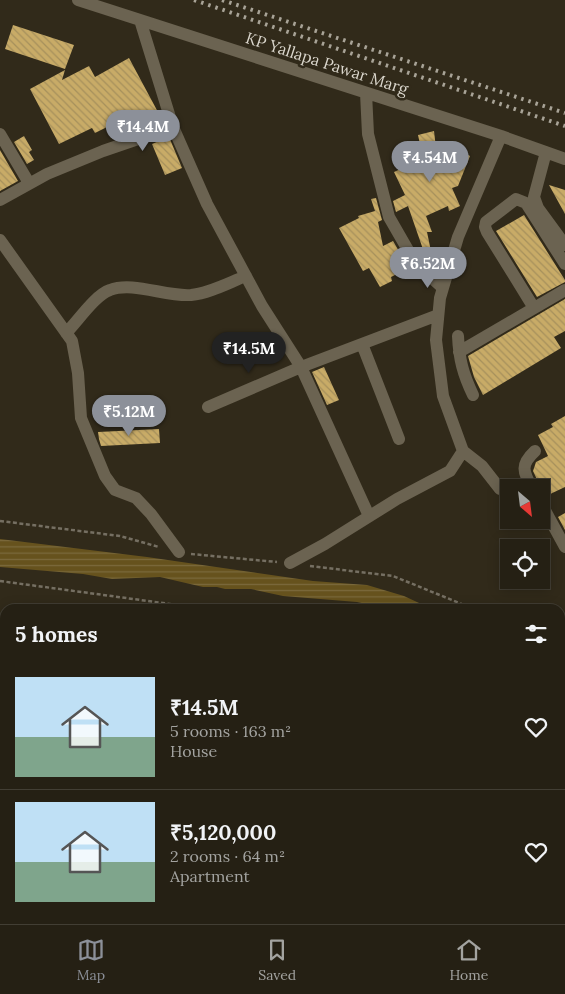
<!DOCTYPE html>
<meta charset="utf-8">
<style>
body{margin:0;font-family:Lora,serif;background:#312d22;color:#f1f3f6;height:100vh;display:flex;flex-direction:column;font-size:19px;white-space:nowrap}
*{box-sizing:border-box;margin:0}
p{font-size:16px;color:#a3a3a0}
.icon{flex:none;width:28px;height:28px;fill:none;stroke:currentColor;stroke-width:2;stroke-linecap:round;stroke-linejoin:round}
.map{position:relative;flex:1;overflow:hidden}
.details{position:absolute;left:0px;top:604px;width:565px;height:321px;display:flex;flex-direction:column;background:#252014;border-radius:15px 15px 0 0;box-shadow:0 2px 12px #0003,0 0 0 1px #423e34}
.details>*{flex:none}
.needle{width:32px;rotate:152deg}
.controls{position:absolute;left:500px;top:479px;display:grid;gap:10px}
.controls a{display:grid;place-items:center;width:50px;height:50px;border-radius:0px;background:#252014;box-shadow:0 2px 12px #0003,0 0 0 1px #423e34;font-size:25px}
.price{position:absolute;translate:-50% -42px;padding:0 11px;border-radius:18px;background:#8c9099;color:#fff;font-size:16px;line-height:32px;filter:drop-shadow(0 1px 2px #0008)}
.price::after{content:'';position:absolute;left:50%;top:30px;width:15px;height:11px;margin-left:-8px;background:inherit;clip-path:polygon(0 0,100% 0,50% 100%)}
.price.selected{background:#222;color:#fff}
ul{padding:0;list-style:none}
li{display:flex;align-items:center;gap:15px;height:125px;padding:0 15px}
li+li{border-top:1px solid #423e34}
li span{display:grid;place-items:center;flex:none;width:140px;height:100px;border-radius:0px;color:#555}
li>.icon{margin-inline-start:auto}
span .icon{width:60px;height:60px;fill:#fffc;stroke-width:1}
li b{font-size:21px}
h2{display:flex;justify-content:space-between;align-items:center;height:60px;padding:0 15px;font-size:21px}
.tabs{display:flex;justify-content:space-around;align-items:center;height:70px;border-top:1px solid #423e34;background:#252014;font-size:14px;color:#a3a3a0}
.tabs a{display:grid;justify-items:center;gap:2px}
.tabs .selected{color:#8c9099}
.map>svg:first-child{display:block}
.water{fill:url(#water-rules)}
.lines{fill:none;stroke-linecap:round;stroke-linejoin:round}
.canal{stroke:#66521d;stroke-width:14}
.building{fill:url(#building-back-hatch)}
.path{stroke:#756f62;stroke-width:2.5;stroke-dasharray:4 2.5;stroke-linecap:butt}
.minor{stroke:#6b6351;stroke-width:12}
.highway{stroke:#c0a259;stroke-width:15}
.rail{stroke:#a8a397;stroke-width:4;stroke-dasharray:2.5 5;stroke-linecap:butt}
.labels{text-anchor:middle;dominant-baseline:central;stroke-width:5;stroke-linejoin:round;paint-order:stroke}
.street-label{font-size:16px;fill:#dad6cc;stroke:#312a1a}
</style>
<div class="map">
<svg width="565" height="924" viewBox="0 0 565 924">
<defs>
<pattern id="water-rules" width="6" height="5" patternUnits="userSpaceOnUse" patternTransform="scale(1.25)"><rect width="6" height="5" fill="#66521d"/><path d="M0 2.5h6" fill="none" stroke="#7b6a3d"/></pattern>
<pattern id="building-back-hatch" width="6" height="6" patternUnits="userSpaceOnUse" patternTransform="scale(1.25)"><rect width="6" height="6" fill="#c8ab67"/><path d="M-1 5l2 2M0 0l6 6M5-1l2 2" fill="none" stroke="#a6905c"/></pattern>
</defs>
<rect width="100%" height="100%" fill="#312a1a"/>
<path class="water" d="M0 539 147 557 313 581 367 585 404 596 432 609H390L357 602 283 596 251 589H225L217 587H203L160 577 112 579 83 574 0 567Z
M560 687 565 693V743L560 736Z"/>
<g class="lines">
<path class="canal" d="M0 861 5 865
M47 920 49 924"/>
</g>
<path class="building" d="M13 25 74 45 65 69 5 49Z
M129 58 159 114 136 125 131 115 95 133 92 128 59 144 30 89 65 70 62 80 89 66 95 77Z
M434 131 436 148H457L470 156 458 186 452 188 460 206 449 211 448 206 426 216 432 232H427L432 256 426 258 408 206 396 212 393 201 405 195 394 172 409 165 408 158H410L407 151 421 149 418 135Z
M24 136 32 150 29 152 34 160 27 164 14 142Z
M169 137 182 168 165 175 152 144Z
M0 150 18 181 0 191Z
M549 185 565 190V214Z
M376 198 382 220 378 222 383 246 393 241 409 268 391 277 392 281 380 287 369 268 363 271 339 228 359 218 358 216 375 211 371 199Z
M524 215 565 280V282L537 297 496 231Z
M565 299V331L554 337 561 348 483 395 474 377 468 356Z
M324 367 339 400 327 405 312 372Z
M565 416V487L546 496 541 495V488L533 471 536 462 548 456 538 435 553 427 551 424Z
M159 429 160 443 101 446 99 439 98 432Z
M565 513V530L558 517Z"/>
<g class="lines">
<path class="path" d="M0 521 120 536 159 547
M191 554 277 562
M310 566 393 576 474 609
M0 581 207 609
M560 662 565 666
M560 750 565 757"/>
<path class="minor" d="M78 0 501 136 565 159
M140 20 173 127 207 204 262 306 301 367 369 516
M366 93 368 134 389 217 416 264 443 288
M0 134 29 183
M546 152 534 197 538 208 565 245
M0 200 47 174 103 151 173 127
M0 240 72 341 78 373 81 418 105 476 115 490 136 498 151 514 179 552
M534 308 487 232 485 227 486 222 516 199 526 203 565 264
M66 333C78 321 95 295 110 290 133 281 166 297 191 295 210 293 228 283 246 276
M458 336C459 359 463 374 473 395
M362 344 399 439
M459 352 565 290
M208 407 301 367 438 315
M532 488C523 471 520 465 535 451
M500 489 482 466 463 451 443 396 436 340 440 298 458 237 501 136
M541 503 565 547
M290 563 325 544 397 499 450 471 463 451
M0 807 5 813
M100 920 103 924
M258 920 261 924
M345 920 348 924"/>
<path class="highway" d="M560 886 565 885
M398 924 415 920
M558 924 565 922"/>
<path class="rail" d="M194 0 565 126
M222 0 565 113"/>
</g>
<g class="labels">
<g class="street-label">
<text transform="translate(327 63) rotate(18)">KP Yallapa Pawar Marg</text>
</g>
</g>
</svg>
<div class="controls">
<a><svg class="needle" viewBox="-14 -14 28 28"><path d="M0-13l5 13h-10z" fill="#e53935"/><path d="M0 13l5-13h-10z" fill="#a3a3a0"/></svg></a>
<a><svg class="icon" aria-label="locate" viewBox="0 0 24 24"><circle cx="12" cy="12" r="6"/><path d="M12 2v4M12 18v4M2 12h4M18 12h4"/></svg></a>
</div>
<b class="price" style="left:143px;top:152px">₹14.4M</b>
<b class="price" style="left:430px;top:183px">₹4.54M</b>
<b class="price" style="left:428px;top:289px">₹6.52M</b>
<b class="price selected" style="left:249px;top:374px">₹14.5M</b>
<b class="price" style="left:129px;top:437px">₹5.12M</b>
<section class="details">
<h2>5 homes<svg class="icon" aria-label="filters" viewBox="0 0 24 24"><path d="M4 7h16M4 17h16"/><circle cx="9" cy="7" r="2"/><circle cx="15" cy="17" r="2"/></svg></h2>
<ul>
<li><span style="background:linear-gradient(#bfe0f5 60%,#7fa58c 0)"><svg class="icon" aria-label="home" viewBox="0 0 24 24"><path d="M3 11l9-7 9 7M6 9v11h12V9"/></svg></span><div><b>₹14.5M</b><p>5 rooms · 163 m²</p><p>House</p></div><svg class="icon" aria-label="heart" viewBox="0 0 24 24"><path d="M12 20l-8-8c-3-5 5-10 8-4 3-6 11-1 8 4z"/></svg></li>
<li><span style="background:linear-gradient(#bfe0f5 60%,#7fa58c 0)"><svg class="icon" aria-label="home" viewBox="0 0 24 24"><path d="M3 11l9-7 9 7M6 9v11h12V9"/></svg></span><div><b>₹5,120,000</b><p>2 rooms · 64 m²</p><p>Apartment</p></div><svg class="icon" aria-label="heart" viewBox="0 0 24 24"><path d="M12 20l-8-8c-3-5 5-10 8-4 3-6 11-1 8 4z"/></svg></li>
</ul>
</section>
</div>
<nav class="tabs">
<a class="selected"><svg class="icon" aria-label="map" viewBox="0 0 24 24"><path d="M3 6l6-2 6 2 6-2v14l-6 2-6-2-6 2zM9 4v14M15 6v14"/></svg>Map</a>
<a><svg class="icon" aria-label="saved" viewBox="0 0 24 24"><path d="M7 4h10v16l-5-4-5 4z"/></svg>Saved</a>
<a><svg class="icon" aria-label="home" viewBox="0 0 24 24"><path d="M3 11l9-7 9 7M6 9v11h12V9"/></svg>Home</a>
</nav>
